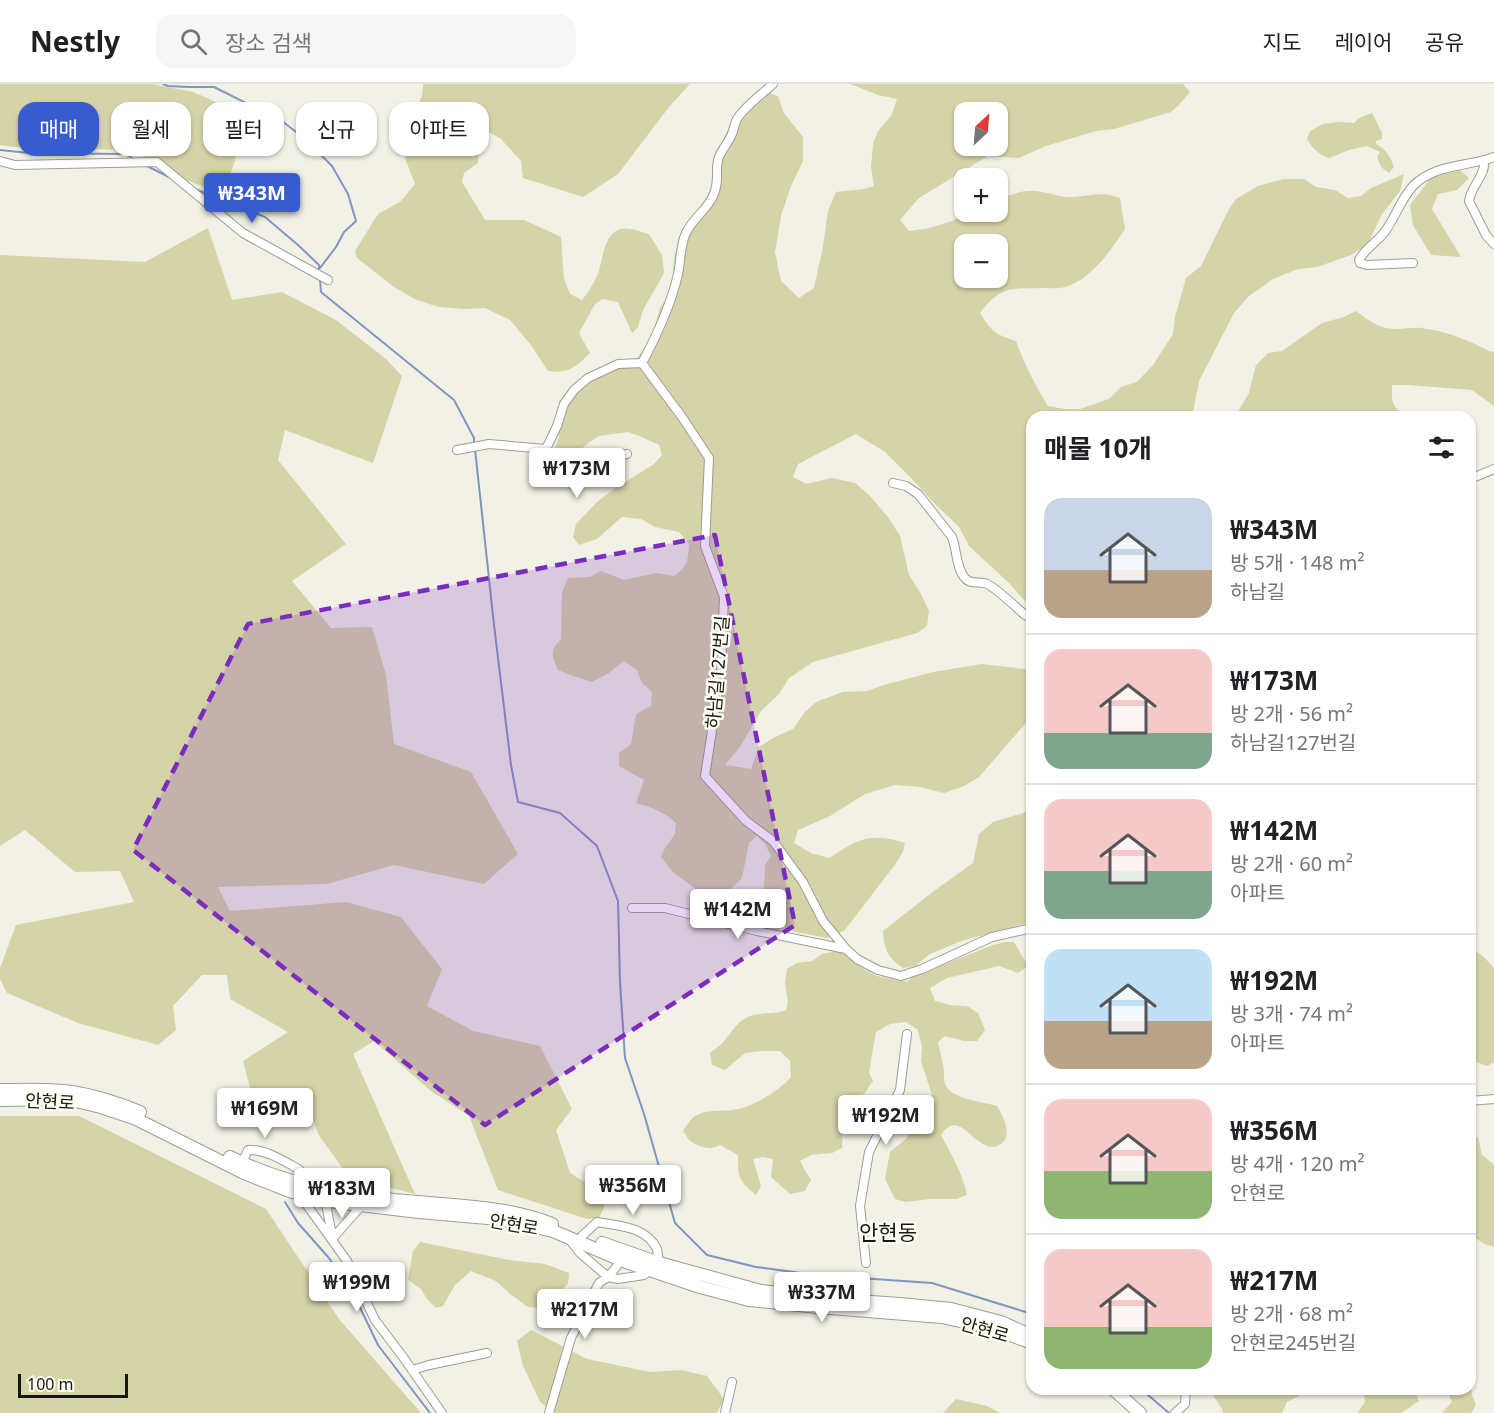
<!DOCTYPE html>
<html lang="ko">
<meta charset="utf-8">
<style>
body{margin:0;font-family:"Noto Sans","Noto Sans KR",sans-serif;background:#f6f6f6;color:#202124;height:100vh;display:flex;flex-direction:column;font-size:22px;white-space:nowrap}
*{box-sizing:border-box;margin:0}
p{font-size:20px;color:#757577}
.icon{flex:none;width:33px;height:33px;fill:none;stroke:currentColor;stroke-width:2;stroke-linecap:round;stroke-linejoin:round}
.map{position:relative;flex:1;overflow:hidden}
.panel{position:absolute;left:1026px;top:327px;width:450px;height:984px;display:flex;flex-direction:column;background:#fff;border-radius:18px;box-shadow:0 2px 4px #0004}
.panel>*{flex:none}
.top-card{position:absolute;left:18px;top:18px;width:570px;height:54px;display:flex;gap:12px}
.needle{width:39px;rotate:26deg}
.buttons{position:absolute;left:954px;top:18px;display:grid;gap:12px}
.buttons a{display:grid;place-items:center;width:54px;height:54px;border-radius:12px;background:#fff;box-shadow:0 2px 4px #0004;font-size:30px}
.scale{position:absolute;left:18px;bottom:15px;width:110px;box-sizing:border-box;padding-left:6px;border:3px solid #171713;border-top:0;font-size:16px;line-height:21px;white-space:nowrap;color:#171713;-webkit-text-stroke:4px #fefef2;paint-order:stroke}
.price{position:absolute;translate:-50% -51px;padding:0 14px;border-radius:6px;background:#fff;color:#222;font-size:20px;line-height:39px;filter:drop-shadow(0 2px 3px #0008)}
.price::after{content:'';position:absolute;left:50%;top:36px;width:18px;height:14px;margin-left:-9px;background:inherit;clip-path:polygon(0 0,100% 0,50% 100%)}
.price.on{background:#385ccd;color:#fff}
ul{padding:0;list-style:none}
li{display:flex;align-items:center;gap:18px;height:150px;padding:0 18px}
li+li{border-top:2px solid #e0e0e0}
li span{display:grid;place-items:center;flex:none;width:168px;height:120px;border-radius:18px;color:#555}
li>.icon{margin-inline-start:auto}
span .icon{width:72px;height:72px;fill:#fffc;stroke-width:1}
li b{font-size:26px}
h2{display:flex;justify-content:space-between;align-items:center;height:72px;padding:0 18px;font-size:26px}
.tag{padding:0 21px;border-radius:18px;background:#fff;box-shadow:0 2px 4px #0004;font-size:21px;line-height:54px}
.tag.on{background:#385ccd;color:#fff}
header{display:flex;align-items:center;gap:36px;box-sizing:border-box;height:84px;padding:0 30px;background:#fff;border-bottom:2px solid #e0e0e0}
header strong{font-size:28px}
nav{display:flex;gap:33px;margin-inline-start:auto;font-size:21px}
.search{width:420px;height:54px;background:#f6f6f6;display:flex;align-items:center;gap:15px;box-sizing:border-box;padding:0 21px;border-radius:18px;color:#757577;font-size:22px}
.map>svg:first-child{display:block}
.green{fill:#d5d3a8;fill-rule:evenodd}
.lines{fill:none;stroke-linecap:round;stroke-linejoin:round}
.stream{stroke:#8195c3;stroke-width:2}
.street-casing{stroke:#9e9d93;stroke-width:10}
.secondary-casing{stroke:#9e9d93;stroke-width:14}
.street{stroke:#fff;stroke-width:8}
.secondary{stroke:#fff;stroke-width:12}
.marked{fill:#7b2cbf;fill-opacity:0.2;stroke:#7b2cbf;stroke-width:4.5;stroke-dasharray:12 8;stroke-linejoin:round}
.labels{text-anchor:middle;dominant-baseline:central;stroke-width:5;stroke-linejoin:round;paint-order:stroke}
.street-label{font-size:18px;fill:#171713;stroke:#fefef2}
.quarter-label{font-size:21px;fill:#171713;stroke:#fefef2}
</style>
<header>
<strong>Nestly</strong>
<div class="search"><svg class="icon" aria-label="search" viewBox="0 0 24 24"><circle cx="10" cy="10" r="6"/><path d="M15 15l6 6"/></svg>장소 검색</div>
<nav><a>지도</a><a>레이어</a><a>공유</a></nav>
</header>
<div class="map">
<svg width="1494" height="1329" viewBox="0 0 1494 1329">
<rect width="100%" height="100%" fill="#f1f1e5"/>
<path class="green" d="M0 0H152L193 8 207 14 238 29 249 32 244 38 243 55 236 64 235 77 227 98 219 104H210L198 101 160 85 138 69 125 66 13 63 0 61Z
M423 0H690L669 23 618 90 583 113 523 94 521 77 501 55 483 45 479 62 478 79 464 89 462 98 485 136H524L561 153 564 195 570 210 582 216C589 208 595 197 599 187 603 173 604 151 620 145 629 143 641 148 649 150L662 171 664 189 643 226 638 243 632 249 618 218 603 215 595 220 579 249 590 269C576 283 568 290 548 287L531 261 510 236 485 224 464 225 438 223 415 215 394 203 357 174 355 167 378 130 400 118 415 100C409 83 396 59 404 41 412 25 424 20 423 0Z
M850 0H1183L1190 8 1179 21 1171 28 1114 45 1096 47 1046 62 1019 74 988 72 919 114 900 136 909 147 930 144 952 137 967 128H998V115C1008 112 1019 107 1030 107 1044 106 1059 114 1073 113 1091 112 1102 107 1120 114L1125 145C1110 167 1092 195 1065 203 1059 205 1052 204 1046 204 1013 205 1002 200 980 229 991 247 996 251 1016 257 1024 280 1035 301 1048 322L1064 325H1080L1109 315 1121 303 1137 298 1153 281 1173 250 1175 233 1186 194 1201 182 1229 125 1236 115 1258 102 1284 95H1304L1316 103 1335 106 1348 114 1361 112 1371 104 1404 90 1400 107 1382 130 1368 160 1351 171 1317 183 1298 185 1273 195 1249 212 1234 229 1199 297 1193 328 1207 333H1032V519L1025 517 1009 499 969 462 959 443 930 415 916 399 885 368 856 350 798 380 793 393 806 400 832 394 855 399 870 412 888 433 900 452 909 491 921 510 929 527 927 542 917 549 813 578 789 594 779 610 761 627 740 663 725 681 751 685 759 663 775 653 793 645 804 629 816 618 843 608 867 607 884 601 933 588 982 580 1032 586V629L1025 640 979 693 964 702 944 709 920 703 895 701 865 710 830 732 798 746 794 759 811 769 829 774C858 755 870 748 905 759L903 768 894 782 844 847 827 854 796 848 780 840 766 838 763 825 765 781 771 772 765 760 757 752 749 759 742 794 732 804 719 808 697 806 674 789 661 773 665 764 675 750 676 739C665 728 651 723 636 719L644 696 619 682V669L631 660 636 630 651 622 652 608 642 599 637 586 624 577 609 589 592 598 573 592 558 586C552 572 549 567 561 555L562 508 568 494 590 493 601 487 624 496 657 489 674 492C688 482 688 476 689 460L679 448 655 443 641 435 622 433 597 455 579 461 573 453 576 440 597 418 611 407 654 380 662 371 659 361 642 353 628 348 599 352 588 359 578 368 576 381 565 402H553L546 396 555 364 559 353 558 323 567 312 584 299 624 282 638 273 652 252 660 224 675 199 673 185 675 170 683 148 705 120 715 90 717 69 727 47 737 30 767 8 778 12 784 29 803 53V77L791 102 781 132 775 168 781 197 799 214 814 204 823 163 828 127 836 108 864 105 874 102 871 83 873 60 878 47 891 32 897 15 878 11ZM964 28H998V62H964ZM964 160H998V194H964Z
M1372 29 1382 49V55L1376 57V60C1386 65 1390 72 1394 83L1389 89 1381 83 1377 73 1380 68 1367 62 1349 66 1329 74C1318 70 1313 65 1307 55L1310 47 1323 40 1339 38 1354 39 1359 34Z
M1456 83 1469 94 1457 106 1438 110 1432 125 1461 173 1431 171 1413 141 1410 121 1437 86Z
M208 144 232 216 282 208 336 236 386 275 402 292 373 379 285 346 278 376 346 460 292 497 331 544 372 543 386 591 394 660 471 688 518 770 484 800 394 781 327 800 218 803 230 827 346 818 401 833 442 885 427 922 473 947 540 962 572 1025 556 1046 570 1089 609 1113 599 1134 587 1135 498 1106 469 1032 431 1007 374 957 353 970 415 1110 349 1093 318 1050 304 1008 250 1004 243 977 288 948 230 915 227 891H202L173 922 176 946 158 961 78 939 7 909 0 895V884L16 841 134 818 120 787 75 788 25 746 0 762V171L145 178Z
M1356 227C1363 232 1371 239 1380 242 1395 248 1406 243 1421 244 1446 247 1469 256 1491 268L1494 267V322L1472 306 1409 301H1392C1391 322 1394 326 1413 333H1235L1249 309 1256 281 1268 269 1282 267 1322 239 1344 233Z
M1030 727 1032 739V838L961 857 930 870 915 882 903 884C887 873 884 865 883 847L934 807 973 779 979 750 993 738Z
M1005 858H1014L1028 882 1018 889 999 882 947 894 930 904 935 917 950 921 967 922 978 929 985 946 977 957H964L945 952 938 958C940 966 941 973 943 981 945 987 943 994 945 1000 950 1015 984 1018 997 1022 1002 1030 1011 1048 1004 1057 1002 1060 998 1061 995 1063 991 1063 988 1063 985 1061 969 1054 957 1027 941 1051 951 1070 963 1090 967 1111L956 1115H929L906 1118 895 1115 885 1095 890 1068 907 1054 912 1042 923 1023 932 1011 921 977 922 963 918 946 906 938 890 940 876 948 869 988 873 997 864 1010 851 1014 844 1019 842 1064 832 1069 811 1071 800 1077 804 1085 811 1096 805 1107 790 1110 771 1093 773 1075 763 1073 753 1075 761 1102 756 1111C738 1096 738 1094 738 1071L720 1061C711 1067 698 1063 689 1056 687 1053 685 1050 683 1047 686 1042 691 1035 695 1032 708 1024 724 1029 738 1025 754 1022 780 1006 791 993L790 977 780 967H761L745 969 725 986 712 981 710 969C715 965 721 961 725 956 731 949 736 940 744 935 758 926 772 932 786 926L788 918 785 899 787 885 797 879 812 877 822 870 836 867 846 870 865 886 877 892 907 898 912 893 993 861Z
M1470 863 1484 873 1494 884V978L1487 982 1476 978 1470 973Z
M0 1032H79L266 1125 339 1235 421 1329H0Z
M1470 1051 1478 1053 1482 1071 1494 1081V1163L1485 1160 1470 1151Z
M420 1158 509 1176 545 1180 569 1189 568 1200 560 1207 549 1213 541 1224 528 1223 509 1209 496 1197 471 1187 455 1201 443 1222 436 1224 427 1215 421 1205 408 1196 413 1167Z
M531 1246 587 1275 650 1288 681 1286 707 1292 724 1315 717 1329H556L540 1318 523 1282 517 1257Z
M1470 1297 1472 1311 1476 1321 1471 1329H1442L1452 1318 1448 1308 1444 1305H1470Z
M1217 1305H1307L1305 1309 1287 1318 1282 1329H1223L1222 1325 1213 1311Z
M1363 1305H1414L1419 1317 1401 1329H1357L1365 1318Z
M956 1315 987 1322 1000 1329H943Z"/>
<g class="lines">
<path class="stream" d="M163 0 168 2 188 3H214L282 37 305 55 332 82 348 110 356 137 344 148 336 163 320 184
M0 66 29 69 125 70 134 75
M147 82 171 94
M195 105 265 133 298 161 319 181V187
M320 196 321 208 454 316 474 354V359
M475 365 494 541 511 681 518 718 560 729 597 762 618 817 620 898 625 974 644 1030 675 1139 707 1171 756 1183 816 1191 932 1199 1032 1230
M285 1118 298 1139 329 1174 354 1211 378 1261 430 1329
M1141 1305 1169 1329"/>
<g class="street-casing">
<path id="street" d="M0 77 15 81 157 78 243 149 328 196
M1484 77C1486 91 1471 102 1469 117L1486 151 1494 160
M1413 179 1367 181 1360 179 1359 176C1365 164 1379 157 1386 146 1396 132 1401 115 1413 102 1434 80 1467 83 1494 73
M642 279C657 251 671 221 678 190 681 176 680 161 686 149 692 135 707 126 713 112 720 97 715 90 718 76 720 67 727 61 731 52 734 47 734 40 737 35 744 23 763 9 773 0
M546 365 574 402 613 373 627 370
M457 366 489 360 546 365 557 342 564 320 574 306 588 294 618 280 642 279 682 333 709 374 705 462 724 513 721 588 705 692 746 737 773 757 803 798 823 837 846 865 857 875 878 886 901 892 922 885 992 853 1032 844
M1470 395 1494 385
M893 399 906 402 918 410 952 453C957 466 956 484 965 494 970 501 980 497 987 500 996 504 1017 524 1025 531L1032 534
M632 824H665L757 847 846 865
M1470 1017 1494 1015
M242 1079 248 1066C266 1065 284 1077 300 1086
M299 1110 347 1177 375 1236 403 1273 442 1329
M326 1120 332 1151
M582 1152 597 1138C618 1142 646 1142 657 1165 658 1169 658 1175 659 1179
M332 1155 362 1121
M570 1156 580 1169 608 1193 618 1195 644 1191 651 1186
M866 1179 860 1122 869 1068 900 1006 907 950
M412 1286 429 1281 487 1269
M549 1329 571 1254 599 1199 608 1193 617 1182
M725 1329 732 1298
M1175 1329 1185 1320 1186 1305"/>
</g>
<g class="secondary-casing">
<path id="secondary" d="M0 1006C20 1006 41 1005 62 1007 89 1009 115 1018 140 1028
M0 1016 67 1015 101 1023 134 1034 244 1089 292 1108 335 1118 419 1128 499 1135 553 1147 626 1178 700 1203 749 1216 818 1223 942 1233 992 1244 1032 1259
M230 1073C288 1102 353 1113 417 1118 463 1122 508 1123 552 1140
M602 1159 659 1179 761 1207 828 1215 900 1220 951 1225 1001 1238 1023 1248
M1113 1305 1140 1329"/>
</g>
<use href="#street" class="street"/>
<use href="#secondary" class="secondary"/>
</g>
<path class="marked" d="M715 451 795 841 485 1041 133 766 248 540Z"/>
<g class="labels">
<g class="street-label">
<text transform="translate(717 588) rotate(-85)">하남길127번길</text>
<text transform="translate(50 1017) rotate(3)">안현로</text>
<text transform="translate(514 1140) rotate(10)">안현로</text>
<text transform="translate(985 1245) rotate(16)">안현로</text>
</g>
<g class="quarter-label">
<text x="888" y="1148">안현동</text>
</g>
</g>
</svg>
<div class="buttons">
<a><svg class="needle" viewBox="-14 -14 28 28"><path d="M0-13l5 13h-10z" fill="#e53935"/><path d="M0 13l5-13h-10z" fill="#757577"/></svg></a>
<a>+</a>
<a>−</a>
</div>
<div class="scale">100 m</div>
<b class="price on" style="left:252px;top:140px">₩343M</b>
<b class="price" style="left:577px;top:415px">₩173M</b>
<b class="price" style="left:738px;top:856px">₩142M</b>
<b class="price" style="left:265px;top:1055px">₩169M</b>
<b class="price" style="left:886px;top:1062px">₩192M</b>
<b class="price" style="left:633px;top:1132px">₩356M</b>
<b class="price" style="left:342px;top:1135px">₩183M</b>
<b class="price" style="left:357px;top:1229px">₩199M</b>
<b class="price" style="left:822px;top:1239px">₩337M</b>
<b class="price" style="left:585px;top:1256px">₩217M</b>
<div class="top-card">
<a class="tag on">매매</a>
<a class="tag">월세</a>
<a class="tag">필터</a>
<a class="tag">신규</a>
<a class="tag">아파트</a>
</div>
<section class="panel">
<h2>매물 10개<svg class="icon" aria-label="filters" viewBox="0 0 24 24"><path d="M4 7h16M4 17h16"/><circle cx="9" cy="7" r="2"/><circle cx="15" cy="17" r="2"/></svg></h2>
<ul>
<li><span style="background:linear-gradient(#c9d6e8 60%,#b9a48a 0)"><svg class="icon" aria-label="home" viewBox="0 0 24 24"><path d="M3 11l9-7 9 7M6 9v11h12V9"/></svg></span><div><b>₩343M</b><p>방 5개 · 148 m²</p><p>하남길</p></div></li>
<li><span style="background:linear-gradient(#f6c9c9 70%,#7fa58c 0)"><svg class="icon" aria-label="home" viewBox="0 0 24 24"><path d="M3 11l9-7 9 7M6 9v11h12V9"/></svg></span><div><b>₩173M</b><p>방 2개 · 56 m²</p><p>하남길127번길</p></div></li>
<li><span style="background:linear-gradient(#f6c9c9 60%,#7fa58c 0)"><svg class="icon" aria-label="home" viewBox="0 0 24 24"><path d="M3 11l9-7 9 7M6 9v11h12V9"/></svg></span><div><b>₩142M</b><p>방 2개 · 60 m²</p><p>아파트</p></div></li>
<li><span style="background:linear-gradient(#bfe0f5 60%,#b9a48a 0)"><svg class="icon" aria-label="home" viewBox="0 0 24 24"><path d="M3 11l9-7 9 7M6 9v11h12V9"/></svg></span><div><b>₩192M</b><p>방 3개 · 74 m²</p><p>아파트</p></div></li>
<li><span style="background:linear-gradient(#f6c9c9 60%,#8fb573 0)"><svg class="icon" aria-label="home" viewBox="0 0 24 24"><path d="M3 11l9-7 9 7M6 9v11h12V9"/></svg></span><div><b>₩356M</b><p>방 4개 · 120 m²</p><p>안현로</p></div></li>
<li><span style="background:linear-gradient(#f6c9c9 65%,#8fb573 0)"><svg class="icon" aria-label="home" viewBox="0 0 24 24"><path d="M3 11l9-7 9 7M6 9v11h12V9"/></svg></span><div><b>₩217M</b><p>방 2개 · 68 m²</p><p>안현로245번길</p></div></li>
</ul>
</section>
</div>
